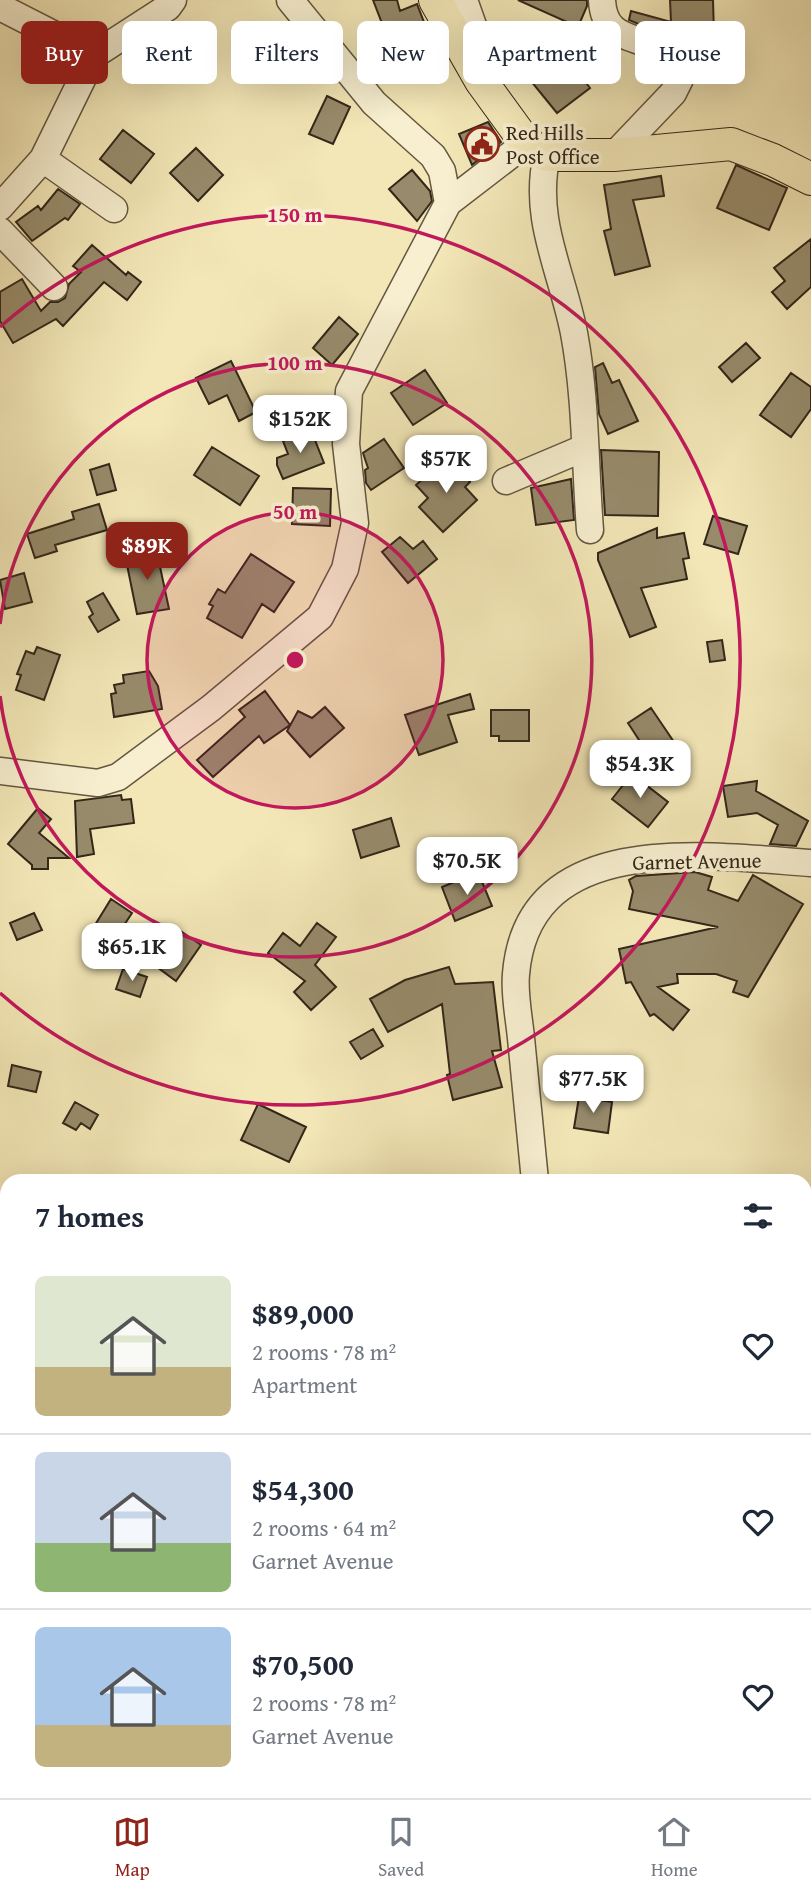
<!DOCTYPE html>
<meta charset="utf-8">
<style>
body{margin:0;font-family:"Gentium Book Plus",serif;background:#f6f6f7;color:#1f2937;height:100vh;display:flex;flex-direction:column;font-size:26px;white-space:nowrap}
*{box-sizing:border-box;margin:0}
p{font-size:23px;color:#747a83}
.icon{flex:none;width:38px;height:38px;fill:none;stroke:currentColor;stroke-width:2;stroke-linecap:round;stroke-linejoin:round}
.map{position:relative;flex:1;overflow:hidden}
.sheet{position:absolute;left:0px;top:1174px;width:812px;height:625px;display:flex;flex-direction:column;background:#fff;border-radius:21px 21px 0 0;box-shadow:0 7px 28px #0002}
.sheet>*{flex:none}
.top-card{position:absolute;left:21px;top:21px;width:770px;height:63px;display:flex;gap:14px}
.price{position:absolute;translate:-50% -60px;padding:0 16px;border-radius:14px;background:#fff;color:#222;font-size:23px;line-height:46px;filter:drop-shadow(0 2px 4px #0008)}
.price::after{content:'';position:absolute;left:50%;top:42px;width:21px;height:16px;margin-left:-10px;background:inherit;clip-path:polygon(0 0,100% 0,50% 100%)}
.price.on{background:#8f2418;color:#fff}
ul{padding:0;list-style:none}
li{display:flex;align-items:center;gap:21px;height:175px;padding:0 35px}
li+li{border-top:2px solid #e0e1e3}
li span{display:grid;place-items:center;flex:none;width:196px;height:140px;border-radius:10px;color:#555}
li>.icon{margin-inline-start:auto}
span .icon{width:84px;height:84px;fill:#fffc;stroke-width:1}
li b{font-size:30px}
h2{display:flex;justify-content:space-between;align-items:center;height:84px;padding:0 35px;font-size:30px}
.chip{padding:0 24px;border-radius:10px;background:#fff;box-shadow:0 7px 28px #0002;font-size:24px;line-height:63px}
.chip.on{background:#8f2418;color:#fff}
.dock{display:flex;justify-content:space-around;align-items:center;height:98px;border-top:2px solid #e0e1e3;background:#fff;font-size:19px;color:#747a83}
.dock a{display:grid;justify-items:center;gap:4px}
.dock .on{color:#8f2418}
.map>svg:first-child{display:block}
.building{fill:#978b6b;stroke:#332719;stroke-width:2}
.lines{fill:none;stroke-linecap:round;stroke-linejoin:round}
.minor-casing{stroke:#635740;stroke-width:29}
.major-casing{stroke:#332719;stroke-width:34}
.minor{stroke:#f7efd0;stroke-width:26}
.major{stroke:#f3e7b7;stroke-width:32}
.ring{fill:none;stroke:#c2185b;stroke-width:3.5}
.labels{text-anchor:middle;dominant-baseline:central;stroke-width:7;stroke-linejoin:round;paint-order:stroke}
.poi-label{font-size:21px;fill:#332719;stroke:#f7efd0;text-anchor:start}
.street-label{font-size:21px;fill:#332719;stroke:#f7efd0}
.centre{fill:#c2185b;stroke:#f7efd0;stroke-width:3.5}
.ring-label{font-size:21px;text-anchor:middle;font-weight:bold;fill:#c2185b;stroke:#f7efd0;stroke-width:7;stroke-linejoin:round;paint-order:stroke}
</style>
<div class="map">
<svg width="811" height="1798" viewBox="0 0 811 1798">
<rect width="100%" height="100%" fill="#f3e7b7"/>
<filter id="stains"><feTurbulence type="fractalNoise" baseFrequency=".00286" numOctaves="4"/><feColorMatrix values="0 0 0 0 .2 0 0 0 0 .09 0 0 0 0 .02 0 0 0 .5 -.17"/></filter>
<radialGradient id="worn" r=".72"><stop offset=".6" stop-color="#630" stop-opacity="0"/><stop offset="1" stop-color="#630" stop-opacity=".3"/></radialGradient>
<path class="building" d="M373 0H397L400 11 417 4 427 30 390 44Z
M518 0H587V6L578 27Z
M670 0H713L714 33 664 35 629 20 631 11 671 22Z
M560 49 590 88 557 113 526 75Z
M327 96 350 107 333 144 309 134Z
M488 122 501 142 472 165 459 134Z
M123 130 154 154 131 183 100 159Z
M196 148 223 175 198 201 170 173Z
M736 165 787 188 769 230 717 208Z
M412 170 430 191 432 201 417 221 389 189Z
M661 176 664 196 633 200 650 266 615 275 604 231 611 229 604 185Z
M58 189 80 204 68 220 65 218 32 241 16 222 38 206 41 210Z
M811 239V287L787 309 772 292 785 281 774 268Z
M92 245 126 275 128 272 141 282 127 300 104 282 63 326 56 319 13 343 0 321V292L22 279 41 311 50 302H58L65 298 69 284 81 272 73 266Z
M339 317 358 334 332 365 313 348Z
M746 343 760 358 732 382 719 367Z
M231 361 256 412 239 421 227 395 209 404 196 378Z
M603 363 612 383 619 380 638 421 608 434 599 414 595 367Z
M425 370 447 403 413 425 391 393Z
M791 373 811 387V409L791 437 760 415Z
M311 430 324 463 283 479 277 465V458L288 454 283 441Z
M384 439 404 468 371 490 366 483 365 470 368 468 363 453Z
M212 447 259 476 240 505 194 475Z
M601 450 659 452 658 516 605 515Z
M447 457 470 482 465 487 477 500 443 532 419 507 428 498 416 485Z
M109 464 116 490 97 495 90 470Z
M571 479 574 520 536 525 531 488Z
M293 488 331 489 330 526 292 524Z
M99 504 107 530 55 545 57 551 35 558 27 534 74 519 72 512Z
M713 516 747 526 738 554 704 544Z
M657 528V538L684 533 689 558 683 559 687 579 641 588 656 627 630 637 598 560V553Z
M400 537 413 549 423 541 437 559 408 583 382 552Z
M156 548 169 609 137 614 125 555Z
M251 554 294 582 274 612 262 604 242 638 207 618 213 606 209 604 218 589 225 593Z
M24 573 32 602 5 609 0 580Z
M103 593 119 620 98 632 89 617 93 614 87 602Z
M722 640 725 660 710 662 707 642Z
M37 647 60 655 44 700 16 690 21 675 17 674 26 651 34 654Z
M149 671 158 686 162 709 114 717 111 694 116 693 114 685 124 683 123 675Z
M265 691 290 725 264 743 259 736 213 777 197 760 245 717 239 710Z
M470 694 474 709 448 715 457 742 419 755 405 715Z
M325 707 344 728 310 757 287 731 298 711 312 718Z
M651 708 678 748 654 763 628 723Z
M491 710H529V741H499V736H491Z
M632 774 668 802 648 827 612 799Z
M757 781 756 791 808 821 796 846 770 844 778 825 757 813 728 817 723 786Z
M121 795 122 800 131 799 134 823 90 829 94 854 77 857 75 801Z
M38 808 51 819 39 833 69 858H48V869H32V865L8 844Z
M391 818 399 846 361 858 353 830Z
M478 872 492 906 455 921 442 887Z
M695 872 712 877 708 890 738 901 753 875 803 904 748 997 733 992 737 981 716 974H677L678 983 658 987 689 1010 673 1030 654 1014 650 1016 631 982 626 983 619 949 718 927 629 909 633 891 629 880 636 876Z
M111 899 132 913 107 951 87 938Z
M34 913 42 930 17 940 10 923Z
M317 923 336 937 315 965 336 987 311 1010 294 992 305 981 268 953 283 933 300 946Z
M182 932 201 945 176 981 157 967Z
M449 967 455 984 493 982 501 1050 492 1051 502 1087 453 1100 447 1075 450 1074 442 1004 388 1032 370 999 405 980Z
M123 969 147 977 140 997 116 989Z
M373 1029 383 1046 361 1059 350 1042Z
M12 1065 41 1072 36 1092 8 1086Z
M579 1097 612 1102 608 1133 574 1128Z
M75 1102 98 1115 90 1129 81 1123 76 1130 63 1123Z
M258 1104 306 1127 289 1162 241 1140Z"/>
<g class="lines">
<g class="minor-casing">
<path id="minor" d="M290 0 374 103 433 156 442 171 448 203
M464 0 475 31 467 61
M602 0C604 41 635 34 661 51 671 58 675 68 680 79L673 93 614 155
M0 7 94 55
M547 155C532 219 562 271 574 333 586 397 585 465 590 530
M43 159 114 209
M0 207 43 159 94 55 168 7 173 0
M0 231 54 287
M506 481 584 448
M0 771 98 783 118 777 211 708 320 617 345 569 355 523 346 444 349 391 448 203 526 143
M535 1181C530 1133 526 1086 521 1038 519 1017 514 994 516 974 528 828 709 856 811 863
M0 1296 7 1298
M805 1670 811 1671
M675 1792 679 1798"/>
</g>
<g class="major-casing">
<path id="major" d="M435 0 481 81 526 143 547 155H614L731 144 773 160 811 179"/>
</g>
<use href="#minor" class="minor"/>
<use href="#major" class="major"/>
</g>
<circle cx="295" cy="660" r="148" fill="#c2185b" fill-opacity=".12"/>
<g class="ring">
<circle cx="295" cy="660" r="148"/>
<path d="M0 624A297 297 0 1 1 0 696"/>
<path d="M0 327A445 445 0 1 1 0 993"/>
</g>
<defs>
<g id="civic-ring" transform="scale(1.75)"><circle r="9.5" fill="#f7efd0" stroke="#8f2418" stroke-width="1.5"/><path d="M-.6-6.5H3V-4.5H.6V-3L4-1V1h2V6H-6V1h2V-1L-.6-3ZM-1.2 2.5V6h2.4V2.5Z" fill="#8f2418"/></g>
</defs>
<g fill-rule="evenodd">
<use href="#civic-ring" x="482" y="144"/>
</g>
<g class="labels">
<g class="poi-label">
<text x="506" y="132">Red Hills<tspan x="506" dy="24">Post Office</tspan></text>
</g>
<g class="street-label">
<text transform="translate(697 861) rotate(-1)">Garnet Avenue</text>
</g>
</g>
<circle cx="295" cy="660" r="10" class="centre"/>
<g class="ring-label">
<text x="295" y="222">150 m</text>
<text x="295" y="370">100 m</text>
<text x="295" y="519">50 m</text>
</g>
<rect width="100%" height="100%" filter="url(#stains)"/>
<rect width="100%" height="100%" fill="url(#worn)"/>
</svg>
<b class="price" style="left:300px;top:455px">$152K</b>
<b class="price" style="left:446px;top:495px">$57K</b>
<b class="price on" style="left:147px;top:582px">$89K</b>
<b class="price" style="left:640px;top:800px">$54.3K</b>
<b class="price" style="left:467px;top:897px">$70.5K</b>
<b class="price" style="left:132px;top:983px">$65.1K</b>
<b class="price" style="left:593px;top:1115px">$77.5K</b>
<div class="top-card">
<a class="chip on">Buy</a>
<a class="chip">Rent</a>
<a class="chip">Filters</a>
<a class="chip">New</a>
<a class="chip">Apartment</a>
<a class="chip">House</a>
</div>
<section class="sheet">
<h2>7 homes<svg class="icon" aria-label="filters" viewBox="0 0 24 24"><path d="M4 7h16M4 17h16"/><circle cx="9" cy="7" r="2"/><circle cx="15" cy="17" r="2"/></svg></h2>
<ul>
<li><span style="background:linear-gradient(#dfe7d0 65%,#c2b280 0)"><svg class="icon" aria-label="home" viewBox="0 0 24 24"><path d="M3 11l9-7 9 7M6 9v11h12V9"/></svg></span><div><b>$89,000</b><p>2 rooms · 78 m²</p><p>Apartment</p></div><svg class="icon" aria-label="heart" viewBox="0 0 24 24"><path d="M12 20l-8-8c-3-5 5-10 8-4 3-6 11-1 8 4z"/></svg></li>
<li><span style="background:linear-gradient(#c9d6e8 65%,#8fb573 0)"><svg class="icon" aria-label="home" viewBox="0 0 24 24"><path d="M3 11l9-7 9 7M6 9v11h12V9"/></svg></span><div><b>$54,300</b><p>2 rooms · 64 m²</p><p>Garnet Avenue</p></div><svg class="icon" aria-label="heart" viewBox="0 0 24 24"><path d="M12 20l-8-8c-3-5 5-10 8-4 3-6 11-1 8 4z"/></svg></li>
<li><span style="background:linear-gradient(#a9c7e8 70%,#c2b280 0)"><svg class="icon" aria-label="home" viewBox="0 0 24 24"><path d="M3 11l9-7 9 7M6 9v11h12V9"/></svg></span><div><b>$70,500</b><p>2 rooms · 78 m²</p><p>Garnet Avenue</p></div><svg class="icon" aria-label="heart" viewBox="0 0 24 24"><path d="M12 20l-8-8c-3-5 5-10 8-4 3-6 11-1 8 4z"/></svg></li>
</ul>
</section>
</div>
<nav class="dock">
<a class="on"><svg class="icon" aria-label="map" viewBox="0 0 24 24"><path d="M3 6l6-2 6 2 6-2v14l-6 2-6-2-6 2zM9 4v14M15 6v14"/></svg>Map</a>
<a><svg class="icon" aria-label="saved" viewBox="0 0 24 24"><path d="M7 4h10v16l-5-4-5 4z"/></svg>Saved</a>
<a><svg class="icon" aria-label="home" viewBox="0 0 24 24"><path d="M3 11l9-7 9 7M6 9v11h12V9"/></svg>Home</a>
</nav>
